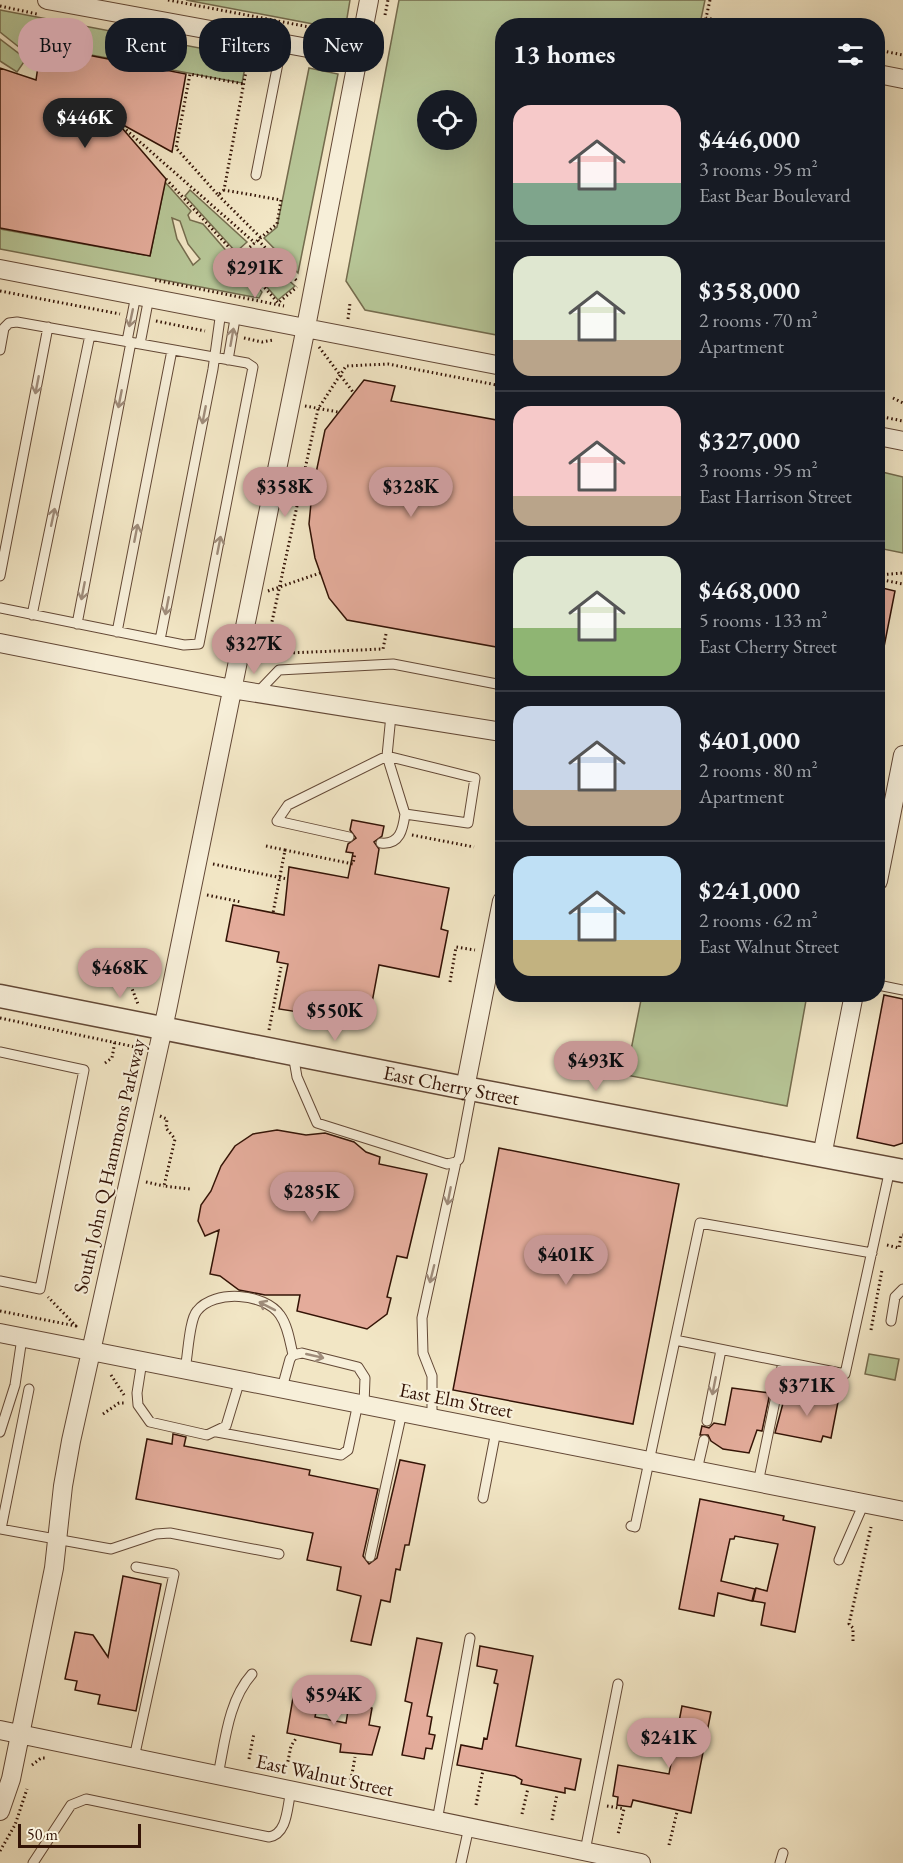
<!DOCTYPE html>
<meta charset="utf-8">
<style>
body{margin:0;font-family:"EB Garamond",serif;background:#20242c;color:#f1f3f6;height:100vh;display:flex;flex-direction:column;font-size:22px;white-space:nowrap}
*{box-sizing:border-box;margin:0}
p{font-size:20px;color:#9ea1a6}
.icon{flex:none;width:33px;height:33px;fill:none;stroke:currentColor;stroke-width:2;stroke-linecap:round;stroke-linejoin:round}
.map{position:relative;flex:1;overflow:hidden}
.sheet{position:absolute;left:495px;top:18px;width:390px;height:984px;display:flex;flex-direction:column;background:#171b24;border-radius:24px;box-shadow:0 6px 24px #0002}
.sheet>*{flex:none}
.guide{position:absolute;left:18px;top:18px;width:387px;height:54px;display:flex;gap:12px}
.tools{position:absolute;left:417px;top:90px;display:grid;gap:12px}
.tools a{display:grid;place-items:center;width:60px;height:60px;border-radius:50%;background:#171b24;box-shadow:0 6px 24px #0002;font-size:30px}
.scale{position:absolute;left:18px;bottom:15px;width:123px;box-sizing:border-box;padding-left:6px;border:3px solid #331306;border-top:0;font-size:16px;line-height:21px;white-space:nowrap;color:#331306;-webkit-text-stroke:4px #f7efd9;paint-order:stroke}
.price{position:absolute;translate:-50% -51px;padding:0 14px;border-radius:21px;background:#c59692;color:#111;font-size:20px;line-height:39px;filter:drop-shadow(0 2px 3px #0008)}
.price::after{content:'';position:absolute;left:50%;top:36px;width:18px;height:14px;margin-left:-9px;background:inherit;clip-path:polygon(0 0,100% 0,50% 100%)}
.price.selected{background:#222;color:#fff}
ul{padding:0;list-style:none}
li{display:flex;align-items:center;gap:18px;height:150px;padding:0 18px}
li+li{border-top:2px solid #363941}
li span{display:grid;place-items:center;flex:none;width:168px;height:120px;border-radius:18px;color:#555}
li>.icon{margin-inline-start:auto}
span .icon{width:72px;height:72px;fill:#fffc;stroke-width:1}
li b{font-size:26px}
h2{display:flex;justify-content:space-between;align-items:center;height:72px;padding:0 18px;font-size:26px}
.pill{padding:0 21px;border-radius:24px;background:#171b24;box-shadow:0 6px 24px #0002;font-size:21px;line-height:54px}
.pill.selected{background:#c59692;color:#111}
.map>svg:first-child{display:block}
.green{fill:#b7c697;stroke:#756c4e;stroke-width:1.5;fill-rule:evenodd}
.building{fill:#e4ac9b;stroke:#331306;stroke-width:1.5}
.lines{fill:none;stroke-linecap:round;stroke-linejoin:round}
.service-casing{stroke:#634836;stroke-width:11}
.minor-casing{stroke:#634836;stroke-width:20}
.tertiary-casing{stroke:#634836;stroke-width:25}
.path{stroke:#331306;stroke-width:3;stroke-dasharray:1.5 3;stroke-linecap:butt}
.service{stroke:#f7efd9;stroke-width:9}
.minor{stroke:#f7efd9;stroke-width:18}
.tertiary{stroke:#f7efd9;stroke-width:22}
.oneway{stroke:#9f8c7a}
.labels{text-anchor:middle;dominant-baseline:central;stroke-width:4.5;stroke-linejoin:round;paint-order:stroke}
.street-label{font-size:20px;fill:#331306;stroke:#f7efd9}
</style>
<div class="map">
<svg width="903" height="1863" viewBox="0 0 903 1863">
<rect width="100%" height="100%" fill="#f2e6c5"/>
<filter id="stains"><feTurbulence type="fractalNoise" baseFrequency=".00333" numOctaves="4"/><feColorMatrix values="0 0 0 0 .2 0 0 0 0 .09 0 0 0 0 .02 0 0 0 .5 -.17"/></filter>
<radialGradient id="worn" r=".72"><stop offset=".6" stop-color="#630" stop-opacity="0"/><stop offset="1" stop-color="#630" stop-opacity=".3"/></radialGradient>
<path class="green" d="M186 0H350L345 30Z
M399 0H705L701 19 706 25 502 26V336L365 310 346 281ZM428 100H466V140H428Z
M0 10 247 57 242 83 42 46 39 63 0 32Z
M0 39 26 59 17 72 0 61Z
M309 68 338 74 298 273 264 238 277 227Z
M165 182 191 211 188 215 190 220 203 224 262 292 259 298 0 249V229L150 256ZM172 218 180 221 188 244 200 259 193 265 177 239Z
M190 190 247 242 236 252 185 196Z
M254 249 295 286 278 300 243 259Z
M878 471 903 477V553L878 548Z
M642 995H807L787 1106 626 1075Z
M869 1354 899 1359 895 1380 865 1374Z"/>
<path class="building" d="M41 46 186 74 172 152 116 121 166 179 150 256 0 228V68L36 80Z
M364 380 395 386 391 401 502 421V648L347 620 329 598 315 558 309 524 312 492 325 430Z
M878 587 895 591 884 647H878Z
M352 820 384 826 382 836 374 842 379 849 375 874 449 888 441 929 448 931 439 977 379 965 368 1024 340 1018 342 1005 313 1000 311 1014 279 1009 288 964 277 962 279 952 226 941 233 905 284 915 289 867 348 878 353 853 346 852 348 844 356 838 350 830Z
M884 995 903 999V1143L894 1146 857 1138Z
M277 1130 306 1135 325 1133 354 1142 366 1152 380 1157 379 1164 427 1174 407 1258 397 1256 387 1297 391 1298 387 1314 367 1329 297 1311 300 1295H265L239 1290 220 1276 210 1274 219 1230 205 1236 198 1221 201 1205 211 1191 221 1166 235 1146 253 1134Z
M499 1148 679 1184 633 1424 453 1390Z
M732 1388 770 1393 762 1431 757 1430 749 1453 723 1449 711 1441 708 1435H700L702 1426 709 1428 714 1423 725 1425Z
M786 1392 838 1402 831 1438 823 1436 821 1442 775 1433Z
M173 1434 186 1437 184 1446 310 1470 309 1475 378 1489 363 1556 369 1564 377 1558 400 1460 425 1465 409 1545H405L400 1570 396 1569 390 1602 381 1600 371 1645 351 1641 361 1596 337 1590 341 1567 307 1560 313 1533 136 1499 147 1439 172 1444Z
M700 1499 784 1516 783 1520 815 1527 795 1632 761 1625 765 1603 753 1601 756 1588 767 1591 778 1544 735 1536 734 1539H730L721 1581 755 1589 752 1601 718 1593 714 1616 679 1609Z
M123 1576 161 1584 136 1711 98 1704 100 1695 75 1690 77 1681 65 1679 75 1632 93 1635 108 1657Z
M417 1638 442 1643 427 1716 432 1717 429 1734 435 1735 432 1749 426 1748 424 1759 402 1755 412 1703 405 1701Z
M480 1646 533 1656 516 1746 581 1759 575 1790 565 1788V1793L521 1784 522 1780 515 1776 457 1765 461 1745 482 1749 484 1738 487 1739 498 1684 494 1683 497 1670 477 1666Z
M294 1692 319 1697 315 1717 346 1723 349 1704 372 1708 369 1725 380 1727 372 1755 340 1752 341 1744 287 1733Z
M682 1706 711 1712 691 1813 633 1800 631 1807 617 1805 618 1797 613 1796 618 1765 669 1774Z"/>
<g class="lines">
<g class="service-casing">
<path id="service" d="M256 175 282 43
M127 341 136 295
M140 344 149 297
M0 350 4 328 9 323 17 322 247 363 253 367 199 644 184 645 0 608
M228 360 236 313
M0 576 48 327
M32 615 90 335
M77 624 131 342
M117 632 172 350
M160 640 213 369 221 311
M257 693 279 670 393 664 502 685
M349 837 277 821 288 805 387 756 475 778 468 823 405 814 387 756 391 715
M381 843C400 845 403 829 405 814
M878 985 903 990
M0 1052 84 1070 40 1289 0 1281
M293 1054 297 1077 317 1123 447 1164 456 1162 459 1159 472 1090
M891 1321 895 1297 903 1289
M675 1340 700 1223 872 1253
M142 1361 137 1393 138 1405 150 1422 207 1435 226 1426 240 1380
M185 1369C188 1356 189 1320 197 1311 214 1289 265 1293 280 1315 288 1326 290 1342 293 1355
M282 1388 290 1359 293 1355 302 1353 358 1367 365 1378 364 1405
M432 1418V1376L423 1353 422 1318 456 1162
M707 1421 721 1350
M0 1432 15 1385 22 1338
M217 1432 341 1455 348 1450 358 1403
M697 1470 704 1440
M758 1483 783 1362
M483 1498 496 1431
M631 1526 635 1527 675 1340 845 1374 890 1169
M0 1529 111 1549 156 1534 170 1533 279 1554
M1 1529 29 1389
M370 1557 402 1412
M839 1560 864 1503
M134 1758 174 1574 136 1567
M218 1775C225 1742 228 1701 252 1674
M437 1821 470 1638
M585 1851 618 1684
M33 1863 71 1805 86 1799 269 1837C288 1834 287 1806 291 1791
M461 1863 469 1827
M780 1863 783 1853"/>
</g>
<g class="minor-casing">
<path id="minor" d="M47 0 357 57
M878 74 903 79
M0 269 502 366
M878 436 903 441
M0 643 232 689 502 732
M878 881 903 755
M465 1088 502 901
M822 1156 854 994
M0 1333 903 1511
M0 1730 641 1863
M0 1811 11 1779 54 1568 63 1486 71 1441 167 1010 306 327 369 0"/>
</g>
<g class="tertiary-casing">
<g id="tertiary">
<path id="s1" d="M0 996 465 1088 903 1171"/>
</g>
</g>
<path class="path" d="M168 0 346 34
M710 0 706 18 747 26
M0 6 37 14
M385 15 388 0
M878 50 903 55
M116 121 255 243
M166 179 238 257 277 224 281 200 224 190 249 55
M224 190 218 195 176 148 190 74 244 84
M218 195 261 238
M258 240 298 282
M238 257 278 303 297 287
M155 280 284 306
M0 291 120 314
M348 319 350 303
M156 321 205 331
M244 338 262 342 273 340
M319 347 353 392
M893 398 903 403
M305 406 338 412
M878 416 903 421
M878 575 903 573
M878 579 903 584
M268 591 320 573
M386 634 383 649 265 654 318 409 346 366 388 364 502 386
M412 835 474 847
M266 846 285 850 273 913
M285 850 353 864 355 853
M213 864 287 879
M207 895 241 902
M129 981 138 1004
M450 982 456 947 475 950
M0 1018 140 1048
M269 1030 281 967
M105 1063 112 1058 115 1041
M160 1116 167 1119 166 1128 175 1139 164 1186 190 1189
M146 1182 164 1186
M887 1245 899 1248 901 1235H903
M0 1311 76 1326 48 1297
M871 1330 882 1270
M111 1375 124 1395
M103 1414 119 1403H125
M853 1641V1628L849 1624 871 1527
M249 1759 254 1733
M32 1765 41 1758H47
M287 1766 291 1746 297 1737
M351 1780 355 1757
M476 1805 483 1770
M607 1806 624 1809 618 1834
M522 1814 528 1788
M552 1820 557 1794
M669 1845 677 1812
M0 1851 15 1825 27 1789"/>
<use href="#service" class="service"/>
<use href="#minor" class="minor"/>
<use href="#tertiary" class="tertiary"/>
</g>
<defs><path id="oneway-shaft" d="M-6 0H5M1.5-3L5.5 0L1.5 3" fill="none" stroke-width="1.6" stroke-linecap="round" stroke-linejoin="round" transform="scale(1.5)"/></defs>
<g class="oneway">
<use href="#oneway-shaft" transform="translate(131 318) rotate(102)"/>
<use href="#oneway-shaft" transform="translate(232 337) rotate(-80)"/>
<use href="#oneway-shaft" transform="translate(37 385) rotate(101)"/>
<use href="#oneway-shaft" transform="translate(120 399) rotate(101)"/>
<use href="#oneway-shaft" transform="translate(204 415) rotate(101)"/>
<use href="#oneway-shaft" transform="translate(53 517) rotate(-78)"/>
<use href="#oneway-shaft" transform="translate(136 533) rotate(-79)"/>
<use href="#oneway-shaft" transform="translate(219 545) rotate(-79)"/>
<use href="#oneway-shaft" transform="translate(83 591) rotate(101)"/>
<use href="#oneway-shaft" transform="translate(167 606) rotate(101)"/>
<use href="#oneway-shaft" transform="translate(449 1196) rotate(101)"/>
<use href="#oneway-shaft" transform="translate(432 1274) rotate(104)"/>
<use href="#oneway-shaft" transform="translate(267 1306) rotate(-153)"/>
<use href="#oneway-shaft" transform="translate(315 1356) rotate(13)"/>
<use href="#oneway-shaft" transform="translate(714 1386) rotate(101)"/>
</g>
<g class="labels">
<g class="street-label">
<text stroke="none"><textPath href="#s1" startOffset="460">East Cherry Street</textPath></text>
<text transform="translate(109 1166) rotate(-77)">South John Q Hammons Parkway</text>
<text transform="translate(456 1400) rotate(11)">East Elm Street</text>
<text transform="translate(325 1775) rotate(12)">East Walnut Street</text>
</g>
</g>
<rect width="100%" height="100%" filter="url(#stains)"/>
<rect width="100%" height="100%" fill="url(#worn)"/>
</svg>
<div class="tools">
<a><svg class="icon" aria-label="locate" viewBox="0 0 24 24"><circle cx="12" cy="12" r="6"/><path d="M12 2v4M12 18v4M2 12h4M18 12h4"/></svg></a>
</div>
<div class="scale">50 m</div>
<b class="price selected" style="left:85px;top:149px">$446K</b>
<b class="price" style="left:255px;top:299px">$291K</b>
<b class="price" style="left:285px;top:518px">$358K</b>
<b class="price" style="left:411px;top:518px">$328K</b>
<b class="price" style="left:254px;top:675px">$327K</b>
<b class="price" style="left:120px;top:999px">$468K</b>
<b class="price" style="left:335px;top:1042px">$550K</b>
<b class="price" style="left:596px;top:1092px">$493K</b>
<b class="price" style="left:312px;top:1223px">$285K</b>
<b class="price" style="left:566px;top:1286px">$401K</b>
<b class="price" style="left:807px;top:1417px">$371K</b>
<b class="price" style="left:334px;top:1726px">$594K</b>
<b class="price" style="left:669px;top:1769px">$241K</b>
<div class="guide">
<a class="pill selected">Buy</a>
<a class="pill">Rent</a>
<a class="pill">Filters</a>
<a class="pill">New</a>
</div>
<section class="sheet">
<h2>13 homes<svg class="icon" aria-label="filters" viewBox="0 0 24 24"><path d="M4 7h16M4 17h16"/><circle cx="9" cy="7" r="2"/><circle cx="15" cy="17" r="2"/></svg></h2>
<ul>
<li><span style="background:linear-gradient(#f6c9c9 65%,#7fa58c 0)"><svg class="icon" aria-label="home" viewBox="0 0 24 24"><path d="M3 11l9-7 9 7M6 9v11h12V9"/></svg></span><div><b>$446,000</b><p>3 rooms · 95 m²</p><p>East Bear Boulevard</p></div></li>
<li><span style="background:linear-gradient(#dfe7d0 70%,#b9a48a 0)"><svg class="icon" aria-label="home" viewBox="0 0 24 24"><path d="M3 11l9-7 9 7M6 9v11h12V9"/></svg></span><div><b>$358,000</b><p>2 rooms · 70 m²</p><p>Apartment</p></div></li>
<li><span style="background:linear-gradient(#f6c9c9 75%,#b9a48a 0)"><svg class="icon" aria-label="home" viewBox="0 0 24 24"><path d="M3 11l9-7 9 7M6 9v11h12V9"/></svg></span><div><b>$327,000</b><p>3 rooms · 95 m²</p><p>East Harrison Street</p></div></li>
<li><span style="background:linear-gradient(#dfe7d0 60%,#8fb573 0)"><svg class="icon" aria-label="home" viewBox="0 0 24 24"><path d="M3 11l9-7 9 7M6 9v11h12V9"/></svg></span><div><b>$468,000</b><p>5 rooms · 133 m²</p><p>East Cherry Street</p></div></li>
<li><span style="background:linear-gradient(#c9d6e8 70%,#b9a48a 0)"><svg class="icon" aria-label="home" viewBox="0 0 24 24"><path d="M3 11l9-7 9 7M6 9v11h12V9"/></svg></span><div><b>$401,000</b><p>2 rooms · 80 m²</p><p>Apartment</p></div></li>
<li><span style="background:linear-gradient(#bfe0f5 70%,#c2b280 0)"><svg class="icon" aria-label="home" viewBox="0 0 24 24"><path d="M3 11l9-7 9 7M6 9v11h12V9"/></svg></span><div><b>$241,000</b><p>2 rooms · 62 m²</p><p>East Walnut Street</p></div></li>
</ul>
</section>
</div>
